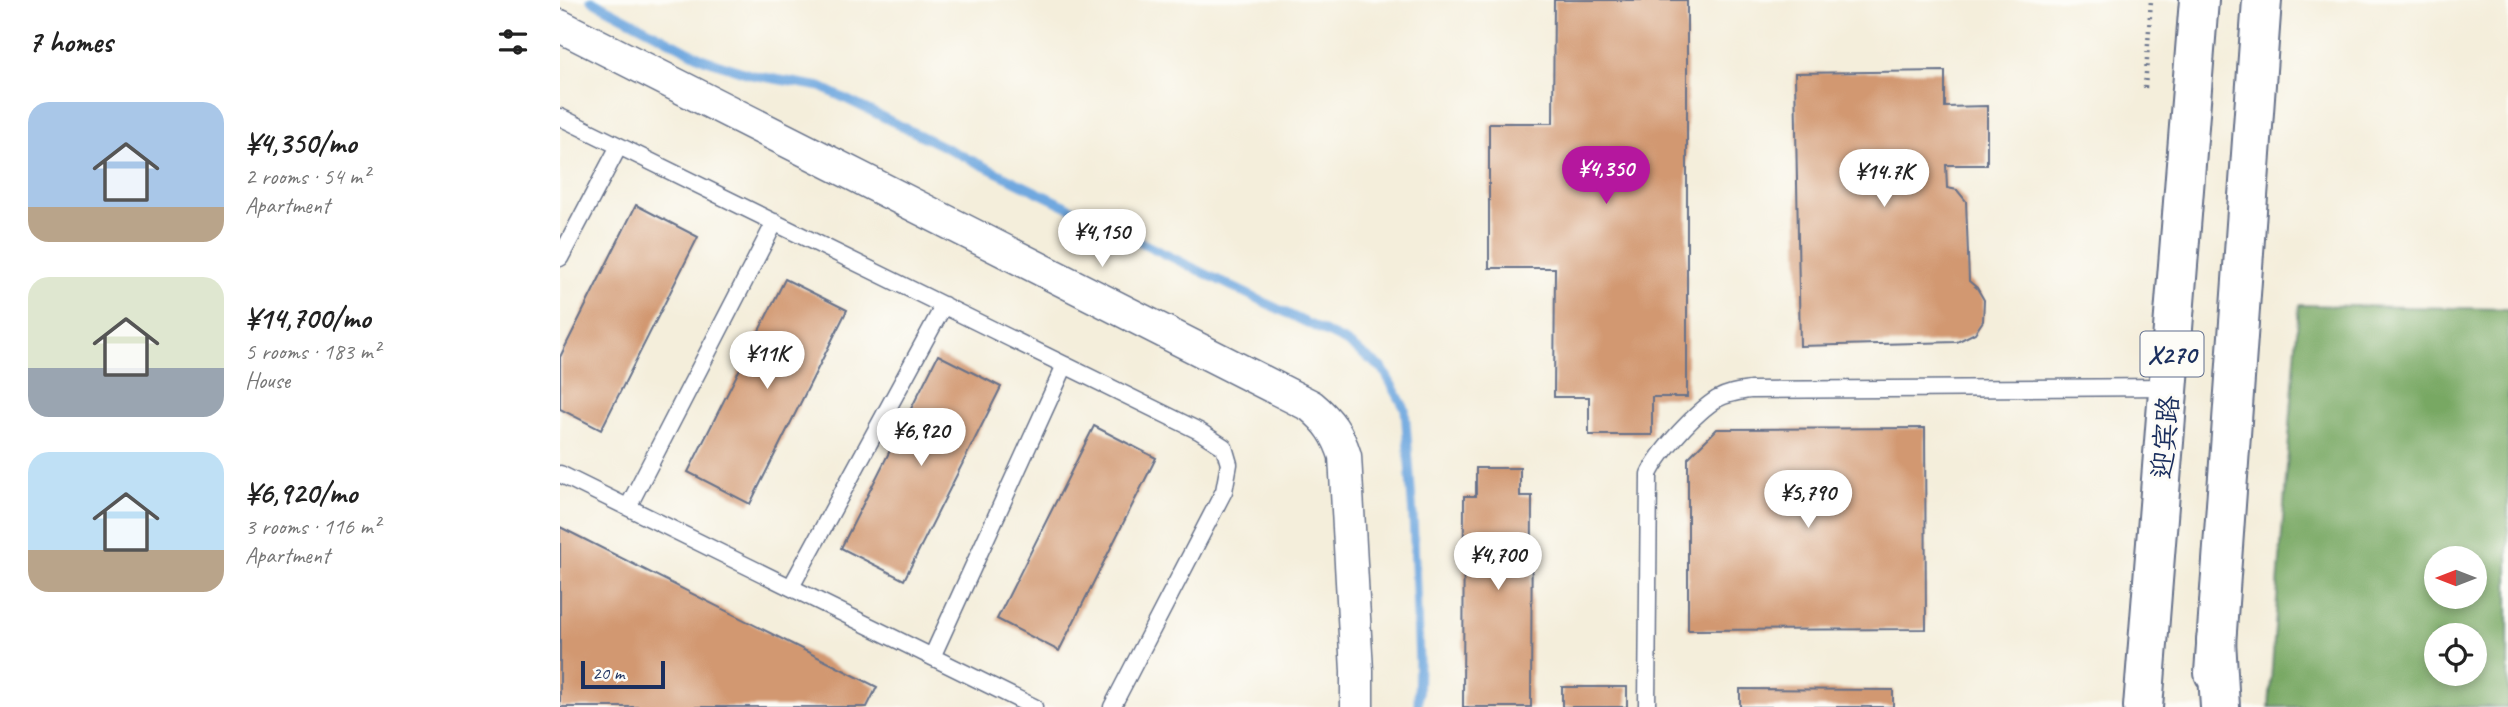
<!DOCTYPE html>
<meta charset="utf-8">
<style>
body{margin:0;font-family:Caveat,"LXGW WenKai TC",sans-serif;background:#f6f6f6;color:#222;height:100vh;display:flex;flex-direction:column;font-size:26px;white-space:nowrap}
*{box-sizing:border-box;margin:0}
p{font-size:23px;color:#767676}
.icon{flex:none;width:38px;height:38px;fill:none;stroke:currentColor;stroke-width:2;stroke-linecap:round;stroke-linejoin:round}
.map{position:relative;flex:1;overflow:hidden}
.panel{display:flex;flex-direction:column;background:#fff;width:560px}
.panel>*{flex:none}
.needle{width:46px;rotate:270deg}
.fabs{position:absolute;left:1864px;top:546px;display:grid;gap:14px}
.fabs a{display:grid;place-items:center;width:63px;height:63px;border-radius:50%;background:#fff;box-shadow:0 4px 10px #0003;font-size:35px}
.scale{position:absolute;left:21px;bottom:18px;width:84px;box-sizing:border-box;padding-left:7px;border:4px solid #1b2f5e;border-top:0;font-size:19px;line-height:24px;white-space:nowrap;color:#1b2f5e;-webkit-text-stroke:5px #fdfcf7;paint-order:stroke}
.price{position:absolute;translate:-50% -60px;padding:0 16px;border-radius:24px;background:#fff;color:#222;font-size:23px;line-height:46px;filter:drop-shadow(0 2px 4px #0008)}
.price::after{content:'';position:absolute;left:50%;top:42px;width:21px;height:16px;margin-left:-10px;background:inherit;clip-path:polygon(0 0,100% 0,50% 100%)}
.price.selected{background:#b5179e;color:#fff}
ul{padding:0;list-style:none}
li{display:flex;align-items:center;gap:21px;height:175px;padding:0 28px}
li span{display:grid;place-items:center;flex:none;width:196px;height:140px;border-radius:21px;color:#555}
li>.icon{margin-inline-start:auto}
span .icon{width:84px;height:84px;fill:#fffc;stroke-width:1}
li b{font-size:30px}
h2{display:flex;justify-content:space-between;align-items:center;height:84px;padding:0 28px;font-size:30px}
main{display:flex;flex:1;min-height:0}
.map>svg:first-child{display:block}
.forest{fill:#78a863;stroke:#4a6c60;stroke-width:2;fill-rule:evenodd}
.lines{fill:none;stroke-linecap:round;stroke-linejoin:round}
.stream{stroke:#70a8df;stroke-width:9}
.building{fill:#d29871}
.lane-casing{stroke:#67728a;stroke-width:19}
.street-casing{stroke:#67728a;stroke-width:35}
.primary-casing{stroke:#67728a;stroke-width:42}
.highway-casing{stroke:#67728a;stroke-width:42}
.path{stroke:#67728a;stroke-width:4.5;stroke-dasharray:2 5;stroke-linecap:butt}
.lane{stroke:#fff;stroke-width:16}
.street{stroke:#fff;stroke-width:32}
.primary{stroke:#fff;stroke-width:38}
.highway{stroke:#fff;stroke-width:38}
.labels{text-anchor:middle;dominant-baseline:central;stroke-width:6;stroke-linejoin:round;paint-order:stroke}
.shield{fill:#fdfcf7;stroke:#5f6c8c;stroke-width:2}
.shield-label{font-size:26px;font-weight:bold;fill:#1b2f5e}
.street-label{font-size:28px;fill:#1b2f5e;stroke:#fdfcf7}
</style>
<main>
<section class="panel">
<h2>7 homes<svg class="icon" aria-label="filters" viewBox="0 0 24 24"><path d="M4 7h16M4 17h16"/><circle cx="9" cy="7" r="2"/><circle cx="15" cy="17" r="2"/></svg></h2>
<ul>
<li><span style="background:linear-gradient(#a9c7e8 75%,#b9a48a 0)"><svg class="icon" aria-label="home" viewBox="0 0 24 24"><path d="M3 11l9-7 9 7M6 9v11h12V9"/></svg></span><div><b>¥4,350/mo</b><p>2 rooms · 54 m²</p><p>Apartment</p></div></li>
<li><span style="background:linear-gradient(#dfe7d0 65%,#9aa5b1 0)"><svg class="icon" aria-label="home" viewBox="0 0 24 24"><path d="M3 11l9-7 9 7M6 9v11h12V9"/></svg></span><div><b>¥14,700/mo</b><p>5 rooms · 183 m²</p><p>House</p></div></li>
<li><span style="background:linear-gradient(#bfe0f5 70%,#b9a48a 0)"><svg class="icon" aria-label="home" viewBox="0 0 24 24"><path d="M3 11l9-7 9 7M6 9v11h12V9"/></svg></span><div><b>¥6,920/mo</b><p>3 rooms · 116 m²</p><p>Apartment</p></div></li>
</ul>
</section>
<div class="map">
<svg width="1948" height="707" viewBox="0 0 1948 707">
<rect width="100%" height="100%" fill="#fdfcf7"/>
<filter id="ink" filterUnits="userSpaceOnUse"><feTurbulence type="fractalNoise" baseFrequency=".0143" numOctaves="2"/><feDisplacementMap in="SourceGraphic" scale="14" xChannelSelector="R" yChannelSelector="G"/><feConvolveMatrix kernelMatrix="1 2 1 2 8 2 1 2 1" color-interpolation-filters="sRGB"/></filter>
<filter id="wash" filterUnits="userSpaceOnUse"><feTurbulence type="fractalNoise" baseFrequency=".00686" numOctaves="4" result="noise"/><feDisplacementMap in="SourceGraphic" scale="28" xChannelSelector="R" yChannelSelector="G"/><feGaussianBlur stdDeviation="1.57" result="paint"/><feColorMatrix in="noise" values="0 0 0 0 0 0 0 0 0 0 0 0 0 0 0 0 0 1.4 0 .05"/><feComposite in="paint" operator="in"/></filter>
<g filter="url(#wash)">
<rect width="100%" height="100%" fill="#f4eedb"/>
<path class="forest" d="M1739 305 1948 309V707H1709ZM1876 558H1914V597H1876ZM1876 635H1914V674H1876Z"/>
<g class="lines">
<path class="stream" d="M31 0 144 59 192 75 261 87 786 342 823 369 845 409 853 516 859 661 858 707"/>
</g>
<g id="blocks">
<path class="building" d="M994 0H1127V397H1092V435H1029V397H994L995 268H929V123H993Z
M1385 71V107L1427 106V165H1386L1387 188 1397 190 1406 201 1409 281 1417 288 1424 300 1423 321 1415 333 1397 342 1240 346 1235 73Z
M76 205 138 237 41 430 0 409V357Z
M225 279 287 310 190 504 128 472Z
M378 355 441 387 344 580 281 548Z
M534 426 596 458 499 651 437 619Z
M1365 428 1366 629 1128 630V458L1157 429Z
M916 468H960V496H972L971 707H903L904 496H916Z
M0 527 317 687 307 707H0Z
M1002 687H1067V707H1002Z
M1180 689 1333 690V707H1180Z"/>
</g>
</g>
<g filter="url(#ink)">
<use href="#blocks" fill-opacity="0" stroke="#67728a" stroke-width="2"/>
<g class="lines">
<g class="lane-casing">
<path id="lane" d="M0 117 639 431 664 447 669 464 664 491 552 707
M0 258 59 146
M0 474 474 707
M68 507 215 222
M231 587 384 305
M372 657 505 365
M1087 707 1089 474C1100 451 1136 412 1157 399 1168 393 1178 392 1190 390L1610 387"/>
</g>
<g class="street-casing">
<path id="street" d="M0 26 751 406C769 421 778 434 785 456L797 671V707"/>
</g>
<g class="primary-casing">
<path id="primary" d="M1654 673 1702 0
M1583 707 1639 0"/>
</g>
<g class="highway-casing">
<path id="highway" d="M1656 640 1660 707"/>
</g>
<path class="path" d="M1585 88 1591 0"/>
<use href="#lane" class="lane"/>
<use href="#street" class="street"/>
<use href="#primary" class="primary"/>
<use href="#highway" class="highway"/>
</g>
</g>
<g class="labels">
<rect class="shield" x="1580.5" y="331.5" width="63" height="45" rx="5"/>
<g class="shield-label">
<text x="1612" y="354">X270</text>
</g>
<g class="street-label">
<text transform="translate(1605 437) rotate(-85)">迎宾路</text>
</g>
</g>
</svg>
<div class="fabs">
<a><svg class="needle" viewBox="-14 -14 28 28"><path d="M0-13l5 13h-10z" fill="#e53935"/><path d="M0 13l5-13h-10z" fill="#767676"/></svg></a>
<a><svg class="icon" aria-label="locate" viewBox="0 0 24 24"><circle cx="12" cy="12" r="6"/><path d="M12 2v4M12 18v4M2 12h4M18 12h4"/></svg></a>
</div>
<div class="scale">20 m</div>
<b class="price selected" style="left:1046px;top:206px">¥4,350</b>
<b class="price" style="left:1324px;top:209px">¥14.7K</b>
<b class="price" style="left:542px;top:269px">¥4,150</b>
<b class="price" style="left:207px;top:391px">¥11K</b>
<b class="price" style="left:361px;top:468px">¥6,920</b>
<b class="price" style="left:1248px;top:530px">¥5,790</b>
<b class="price" style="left:938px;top:592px">¥4,700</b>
</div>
</main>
